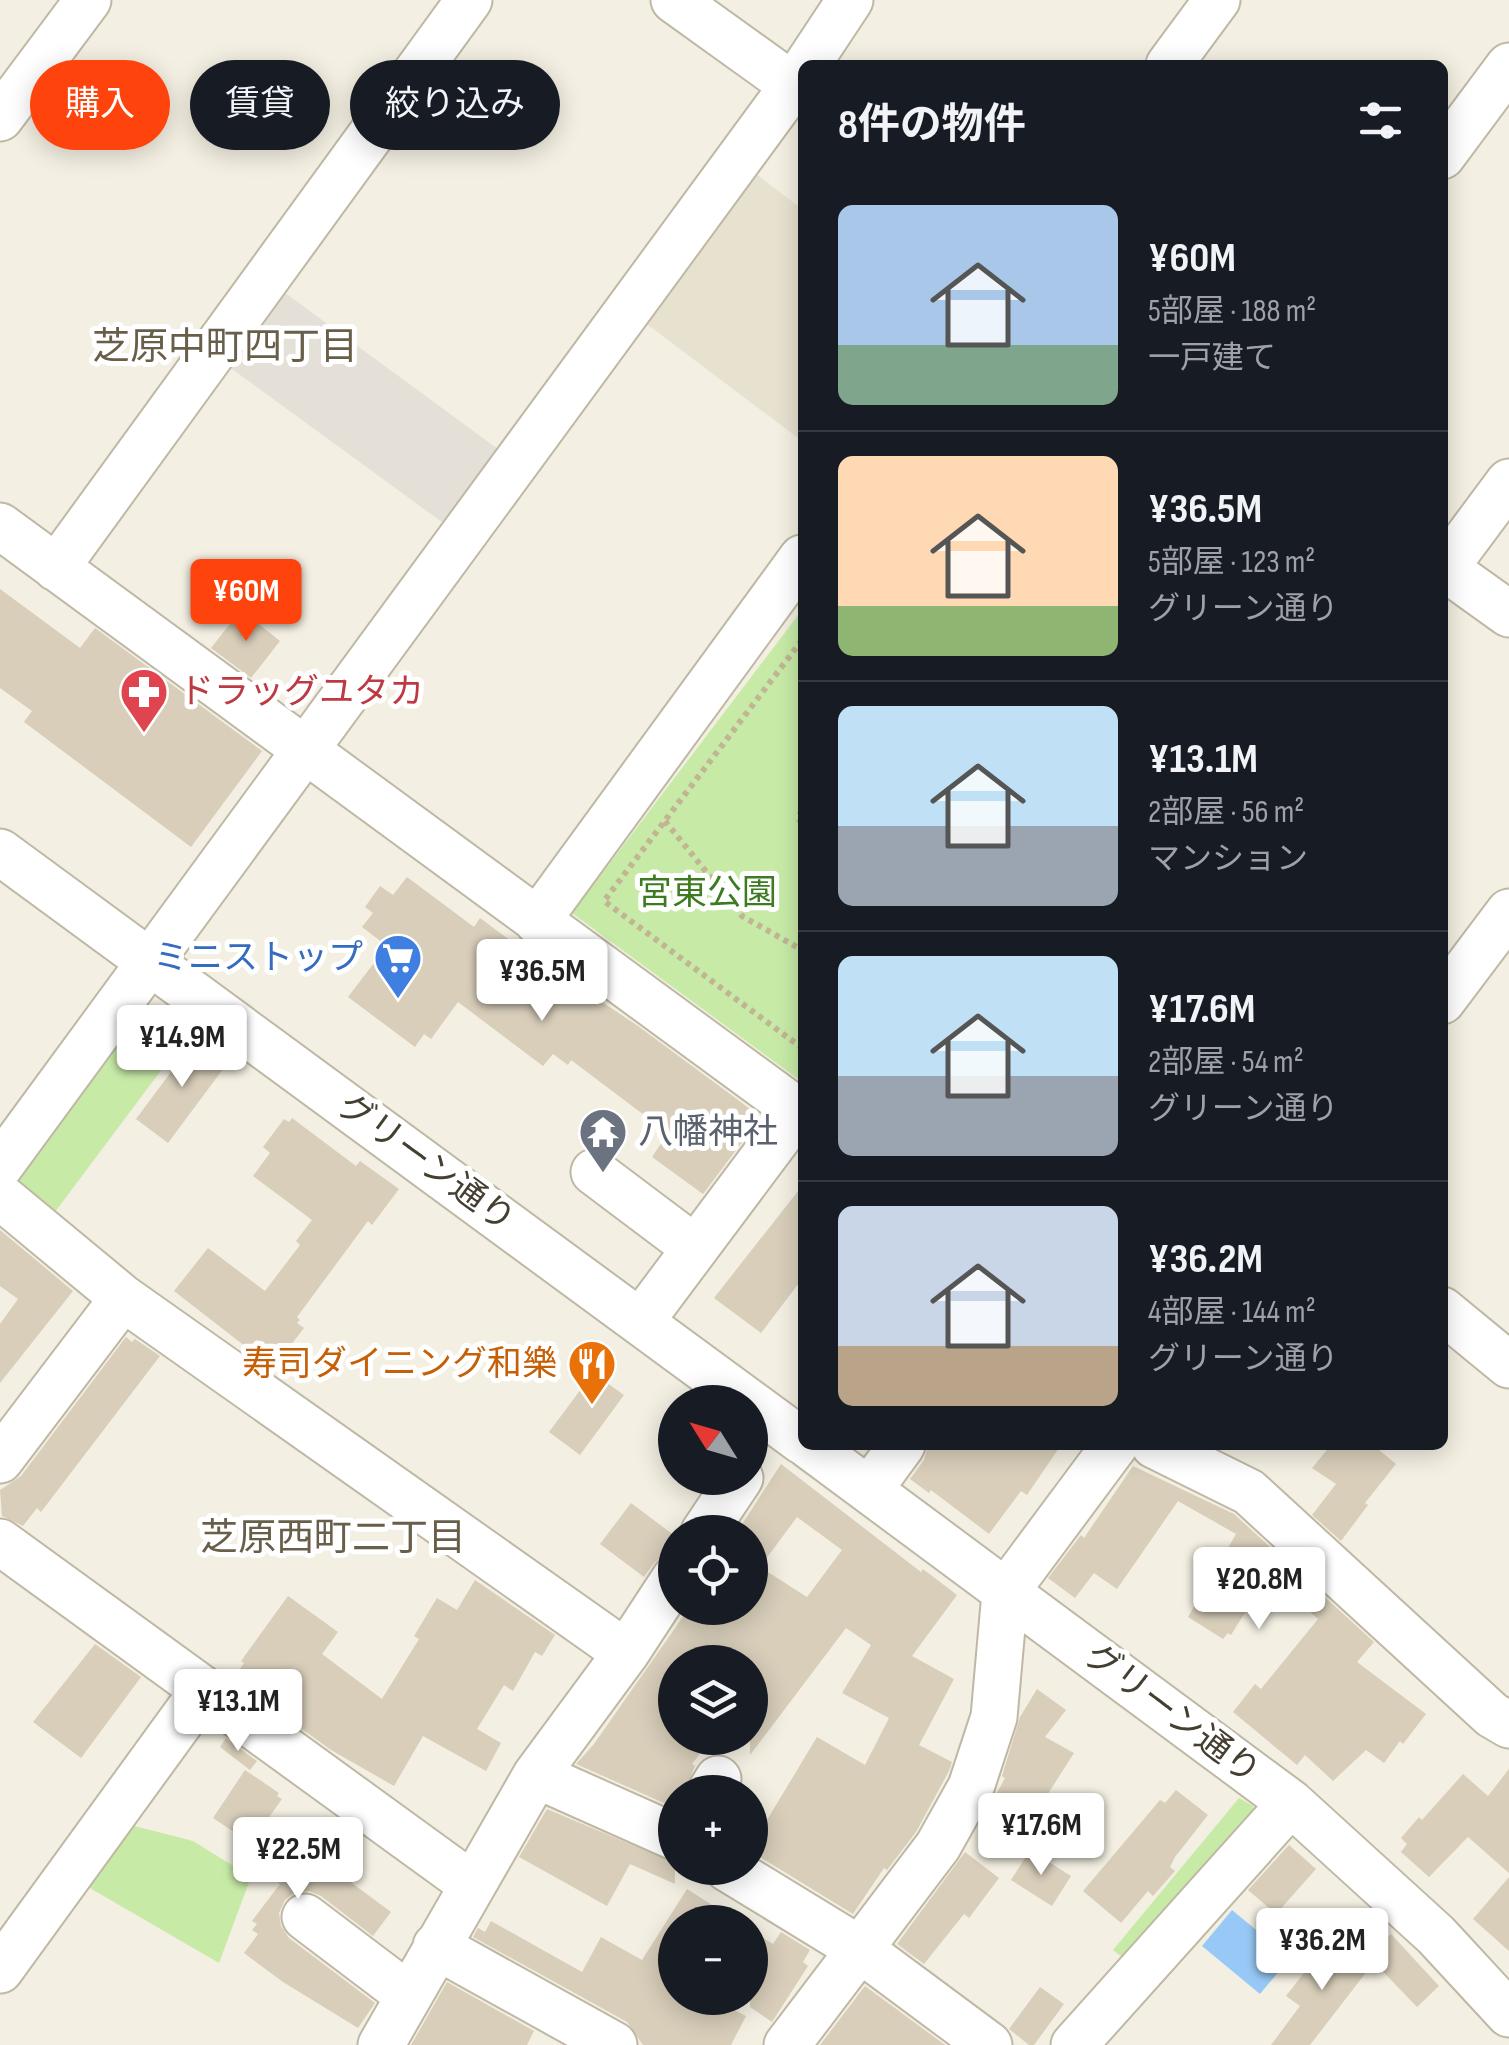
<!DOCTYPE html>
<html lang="ja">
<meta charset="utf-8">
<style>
body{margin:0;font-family:"Sofia Sans Condensed","Noto Sans JP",sans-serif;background:#242831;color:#f1f3f6;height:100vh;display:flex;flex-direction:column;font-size:38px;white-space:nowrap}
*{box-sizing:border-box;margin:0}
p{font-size:32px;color:#9ea1a6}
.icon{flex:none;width:55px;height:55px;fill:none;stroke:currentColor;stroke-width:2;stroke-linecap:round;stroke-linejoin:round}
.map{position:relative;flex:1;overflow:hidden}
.side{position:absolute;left:798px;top:60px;width:650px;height:1390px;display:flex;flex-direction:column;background:#171b24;border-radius:15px;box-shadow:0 5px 25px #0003}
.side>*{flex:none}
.hud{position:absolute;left:30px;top:60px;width:618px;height:90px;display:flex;gap:20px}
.needle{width:65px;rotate:307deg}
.fabs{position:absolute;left:658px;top:1385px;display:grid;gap:20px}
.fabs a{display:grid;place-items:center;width:110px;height:110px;border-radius:50%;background:#171b24;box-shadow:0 5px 25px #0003;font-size:50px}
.price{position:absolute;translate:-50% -85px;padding:0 22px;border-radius:10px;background:#fff;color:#222;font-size:32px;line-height:65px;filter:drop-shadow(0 2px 5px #0008)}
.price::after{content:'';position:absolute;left:50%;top:60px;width:30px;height:22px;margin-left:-15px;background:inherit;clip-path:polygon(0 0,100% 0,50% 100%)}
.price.selected{background:#ff430d;color:#fff}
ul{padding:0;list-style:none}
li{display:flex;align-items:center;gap:30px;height:250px;padding:0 40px}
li+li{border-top:2px solid #363941}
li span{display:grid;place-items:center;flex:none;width:280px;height:200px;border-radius:15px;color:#555}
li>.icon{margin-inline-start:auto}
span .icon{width:120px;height:120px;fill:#fffc;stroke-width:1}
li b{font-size:42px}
h2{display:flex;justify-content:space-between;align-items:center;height:120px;padding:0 40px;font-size:42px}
.pill{padding:0 35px;border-radius:45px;background:#171b24;box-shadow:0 5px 25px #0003;font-size:35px;line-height:90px}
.pill.selected{background:#ff430d;color:#fff}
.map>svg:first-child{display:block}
.residential{fill:#e7e2d0}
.industrial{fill:#e4e0d8}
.green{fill:#c7eba7}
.water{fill:#98c9f6}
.building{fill:#d8ceba;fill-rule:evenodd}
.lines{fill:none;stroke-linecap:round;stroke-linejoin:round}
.minor-casing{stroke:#bfb8a4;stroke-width:49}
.path{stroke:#c2b594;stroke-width:6;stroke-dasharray:5 5;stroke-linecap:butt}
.minor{stroke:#fff;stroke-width:45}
.labels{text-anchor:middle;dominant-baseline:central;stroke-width:10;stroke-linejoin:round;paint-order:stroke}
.health-label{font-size:35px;fill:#be3a42;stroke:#fff;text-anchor:start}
.park-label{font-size:35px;fill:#3d7b21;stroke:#fff}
.shop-label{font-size:35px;fill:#366cbe;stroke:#fff;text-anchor:end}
.worship-label{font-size:35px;fill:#5b616d;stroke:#fff;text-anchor:start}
.street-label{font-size:35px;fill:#453f32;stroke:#fff}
.food-label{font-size:35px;fill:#c56008;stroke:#fff;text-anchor:end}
.neighbourhood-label{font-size:38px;fill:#685e49;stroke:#fff}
</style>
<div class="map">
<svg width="1509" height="2045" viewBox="0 0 1509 2045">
<rect width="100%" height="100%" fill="#f3efe2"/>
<path class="residential" d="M756 174 802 209V441L644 322Z"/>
<path class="industrial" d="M273 284 502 452 450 528 221 361Z"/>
<path class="green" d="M802 610V1082L572 913Z
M161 1006 192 1029 52 1216 20 1191 17 1175 142 1008Z
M1239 1798 1253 1806 1256 1820 1127 1961 1113 1950Z
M119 1822 193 1841 251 1877 219 1963 76 1880Z"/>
<path class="water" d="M1232 1910 1290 1958 1260 1994 1202 1946Z"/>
<path class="building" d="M0 589 80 648 95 628 262 751 191 847 24 722 32 711 0 688Z
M241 610 280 641 251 678 211 648Z
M407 877 474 927 480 918 593 1002 596 998 638 1026 761 1117 703 1194 652 1157 668 1133 571 1060 568 1065 553 1054 543 1066 458 1002 431 1039 424 1034 415 1047 348 997 387 946 362 927 373 913 365 907 380 886 393 895Z
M197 1037 229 1061 168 1143 136 1119Z
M292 1118 356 1166 360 1161 399 1189 372 1225 368 1221 297 1317 300 1320 297 1323 304 1328 273 1368 174 1291 208 1248 265 1291 300 1245 296 1241 312 1220 253 1176 270 1153 263 1147 284 1119 289 1122Z
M802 1186V1279L761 1333 714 1298Z
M0 1230 73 1291 0 1383V1324L18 1299 0 1286Z
M126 1337 132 1342 135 1339 160 1356 41 1512 37 1508 23 1526 2 1516 0 1490 21 1476Z
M593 1373 624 1395 580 1455 549 1432Z
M928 1445H1061L1027 1495 1021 1491 989 1534 931 1490 929 1493 910 1479 924 1460Z
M1331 1445H1373L1396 1464 1365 1503 1368 1505 1341 1541 1312 1515 1336 1484 1312 1468Z
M781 1464 921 1572 923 1569 957 1595 912 1656 954 1679 919 1745 952 1762 949 1771 916 1832 887 1870 884 1868 853 1914 750 1851V1808L767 1820 817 1737 865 1765 889 1718 842 1693 871 1645 846 1628 750 1755V1662H675V1738H712L692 1764 695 1766 684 1792H675V1808L576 1764 594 1744 689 1608H750V1532H737ZM797 1517 842 1550 807 1597 760 1567Z
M1133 1466 1234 1514 1374 1642 1357 1662 1426 1714 1403 1744 1400 1741 1384 1763 1366 1750 1333 1781 1305 1755 1297 1765 1233 1712 1255 1684 1261 1689 1318 1619 1269 1574 1231 1635 1228 1633 1223 1639 1188 1617 1236 1534 1178 1501 1117 1589 1094 1573 1075 1598 1048 1578 1081 1535 1084 1538Z
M631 1503 675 1536V1546L654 1563 644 1577 600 1544Z
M475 1580 555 1635 542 1656 535 1652 513 1691 504 1685 477 1729 501 1743 486 1771 423 1736 394 1786 331 1750 233 1679 244 1663 241 1661 288 1596 338 1632 322 1654 382 1699 419 1639 414 1636 437 1598 457 1610Z
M95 1644 141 1677 81 1758 33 1722Z
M1037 1689 1066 1710 1045 1737 1074 1753 1026 1828 990 1806 1005 1778 1002 1776 1020 1717Z
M226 1738 257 1761 250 1770 220 1747Z
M1509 1769V1873L1468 1837 1429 1877 1401 1852 1407 1844 1401 1838 1419 1817 1422 1820 1463 1774 1488 1796Z
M245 1770 279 1793 277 1796 282 1799 267 1820 391 1912 373 1936 321 1896 309 1891 294 1893 285 1900 279 1913 281 1926 289 1938 375 2003 358 2028 283 1982 244 1953 258 1934 252 1930 257 1924 252 1921 280 1884 271 1878 281 1864 213 1818Z
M1176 1790 1208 1815 1175 1857 1170 1867 1175 1871 1153 1896 1148 1891 1121 1923 1083 1891 1160 1800 1165 1803Z
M547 1809 675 1863V1884L630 1864 607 1906 519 1857Z
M1289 1845 1316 1869 1276 1914 1248 1890Z
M1030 1850 1071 1876 1052 1906 1011 1880Z
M965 1852 999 1878 969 1918 964 1914 924 1964 897 1944Z
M1509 1877V1951L1473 1919Z
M687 1889 739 1922H675V1998H711L746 2016 731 2045H643L627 2022 473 1937 478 1928 485 1932 491 1921 582 1972 601 1937 642 1960Z
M750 1930 773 1944 781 1932 810 1950 803 1962 808 1966 772 2022 750 2007Z
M1391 1934 1439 1986 1417 2007 1368 1956Z
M1332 1937 1371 1966 1310 2045H1271L1300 2006 1286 1996Z
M447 1982 534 2031 527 2045H411Z
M865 1986 945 2045H820Z
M1040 1987 1064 2004 1034 2045H1029L1009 2029Z"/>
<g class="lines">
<g class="minor-casing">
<path id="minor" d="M674 0 802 92
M807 65 850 0
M1169 65 1217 0
M0 118 88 0
M1442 156 1509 66
M0 526 802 1114
M1442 566 1509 614
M56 568 469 0
M1442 572 1509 482
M0 852 802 1441
M537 921 802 558
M1442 1001 1509 912
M0 1166 802 73
M594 1172 695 1248
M0 1196 123 1298 626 1653
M1442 1310 1509 1365
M641 1321 798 1111
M808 1445 1291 1803 1436 1935 1509 2014
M1154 1445 1249 1492 1492 1715 1509 1725
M0 1460 123 1298
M869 1490 902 1445
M704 1532 740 1478
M0 1542 471 1884
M536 1775 675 1837
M710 1792 718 1779
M727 1868 861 1950 989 2045
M305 1917 408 1995
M436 1946 614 2045
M0 1970 197 1699
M381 2045 536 1775 626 1653 675 1578
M787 2045 938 1846 971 1787 994 1717 1005 1593 1115 1445
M1074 2045 1291 1803"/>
</g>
<path class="path" d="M802 640 604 901 802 1048
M802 811 797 818 802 822
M665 821 742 916 802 950"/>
<use href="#minor" class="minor"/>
</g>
<defs>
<g id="pharmacy-pin" transform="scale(2.5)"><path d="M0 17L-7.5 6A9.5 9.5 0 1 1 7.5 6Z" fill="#e0444e" stroke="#fff"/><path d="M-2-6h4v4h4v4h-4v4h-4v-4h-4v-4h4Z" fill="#fff"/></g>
<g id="supermarket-pin" transform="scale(2.5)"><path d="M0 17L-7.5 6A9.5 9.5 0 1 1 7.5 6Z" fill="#3f7fe0" stroke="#fff"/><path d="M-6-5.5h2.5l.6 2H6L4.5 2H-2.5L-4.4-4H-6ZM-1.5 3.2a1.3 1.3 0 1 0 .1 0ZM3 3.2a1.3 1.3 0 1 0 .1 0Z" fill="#fff"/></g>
<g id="temple-pin" transform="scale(2.5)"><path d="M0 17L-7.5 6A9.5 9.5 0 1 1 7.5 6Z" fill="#6b7280" stroke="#fff"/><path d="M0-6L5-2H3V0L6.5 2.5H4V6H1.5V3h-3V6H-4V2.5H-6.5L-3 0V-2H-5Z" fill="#fff"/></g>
<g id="restaurant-pin" transform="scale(2.5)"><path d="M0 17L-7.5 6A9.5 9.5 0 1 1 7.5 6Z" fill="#e8710a" stroke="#fff"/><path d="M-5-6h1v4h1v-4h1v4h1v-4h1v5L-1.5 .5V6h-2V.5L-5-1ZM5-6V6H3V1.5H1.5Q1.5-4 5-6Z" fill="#fff"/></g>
</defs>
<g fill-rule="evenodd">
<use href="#pharmacy-pin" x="144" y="692"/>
<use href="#supermarket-pin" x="398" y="958"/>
<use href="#temple-pin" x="603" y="1132"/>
<use href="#restaurant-pin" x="592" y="1364"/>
</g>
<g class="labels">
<g class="health-label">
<text x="179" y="692">ドラッグユタカ</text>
</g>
<g class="park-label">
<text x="707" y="893">宮東公園</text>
</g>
<g class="shop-label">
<text x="363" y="958">ミニストップ</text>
</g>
<g class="worship-label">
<text x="638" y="1132">八幡神社</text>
</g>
<g class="street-label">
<text transform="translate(426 1163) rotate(36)">グリーン通り</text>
<text transform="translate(1172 1714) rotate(37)">グリーン通り</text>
</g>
<g class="food-label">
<text x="557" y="1364">寿司ダイニング和樂</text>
</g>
<g class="neighbourhood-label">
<text x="225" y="347">芝原中町四丁目</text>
<text x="333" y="1538">芝原西町二丁目</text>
</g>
</g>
</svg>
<div class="fabs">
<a><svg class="needle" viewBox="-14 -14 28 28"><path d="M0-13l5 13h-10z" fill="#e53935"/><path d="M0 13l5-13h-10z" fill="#9ea1a6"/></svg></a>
<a><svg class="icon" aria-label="locate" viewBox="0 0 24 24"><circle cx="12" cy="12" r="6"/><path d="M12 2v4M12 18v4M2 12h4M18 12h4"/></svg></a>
<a><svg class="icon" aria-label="layers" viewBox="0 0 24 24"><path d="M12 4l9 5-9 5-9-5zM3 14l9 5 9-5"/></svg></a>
<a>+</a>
<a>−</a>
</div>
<b class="price selected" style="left:246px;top:644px">¥60M</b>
<b class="price" style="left:542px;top:1024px">¥36.5M</b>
<b class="price" style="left:182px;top:1090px">¥14.9M</b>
<b class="price" style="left:1259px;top:1632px">¥20.8M</b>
<b class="price" style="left:238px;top:1754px">¥13.1M</b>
<b class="price" style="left:1041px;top:1878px">¥17.6M</b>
<b class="price" style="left:298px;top:1902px">¥22.5M</b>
<b class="price" style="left:1322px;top:1993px">¥36.2M</b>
<div class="hud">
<a class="pill selected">購入</a>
<a class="pill">賃貸</a>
<a class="pill">絞り込み</a>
</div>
<section class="side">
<h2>8件の物件<svg class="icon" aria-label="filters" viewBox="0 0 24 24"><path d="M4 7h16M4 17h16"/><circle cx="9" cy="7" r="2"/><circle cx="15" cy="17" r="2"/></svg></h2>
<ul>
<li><span style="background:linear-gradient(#a9c7e8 70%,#7fa58c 0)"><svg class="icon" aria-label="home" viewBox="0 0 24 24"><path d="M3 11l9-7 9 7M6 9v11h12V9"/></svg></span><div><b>¥60M</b><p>5部屋 · 188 m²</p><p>一戸建て</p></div></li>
<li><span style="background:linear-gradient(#ffd9b3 75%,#8fb573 0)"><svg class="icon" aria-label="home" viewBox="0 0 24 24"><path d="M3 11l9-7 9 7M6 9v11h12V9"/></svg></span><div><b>¥36.5M</b><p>5部屋 · 123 m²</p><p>グリーン通り</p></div></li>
<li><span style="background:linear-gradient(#bfe0f5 60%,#9aa5b1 0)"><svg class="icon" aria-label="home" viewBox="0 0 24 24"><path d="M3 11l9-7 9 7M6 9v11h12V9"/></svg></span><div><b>¥13.1M</b><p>2部屋 · 56 m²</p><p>マンション</p></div></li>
<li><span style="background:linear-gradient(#bfe0f5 60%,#9aa5b1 0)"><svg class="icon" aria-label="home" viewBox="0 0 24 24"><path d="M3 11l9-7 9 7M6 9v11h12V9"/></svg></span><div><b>¥17.6M</b><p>2部屋 · 54 m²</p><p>グリーン通り</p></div></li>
<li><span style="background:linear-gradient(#c9d6e8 70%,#b9a48a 0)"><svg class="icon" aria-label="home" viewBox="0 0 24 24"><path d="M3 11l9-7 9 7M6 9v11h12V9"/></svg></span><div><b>¥36.2M</b><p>4部屋 · 144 m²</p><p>グリーン通り</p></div></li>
</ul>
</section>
</div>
